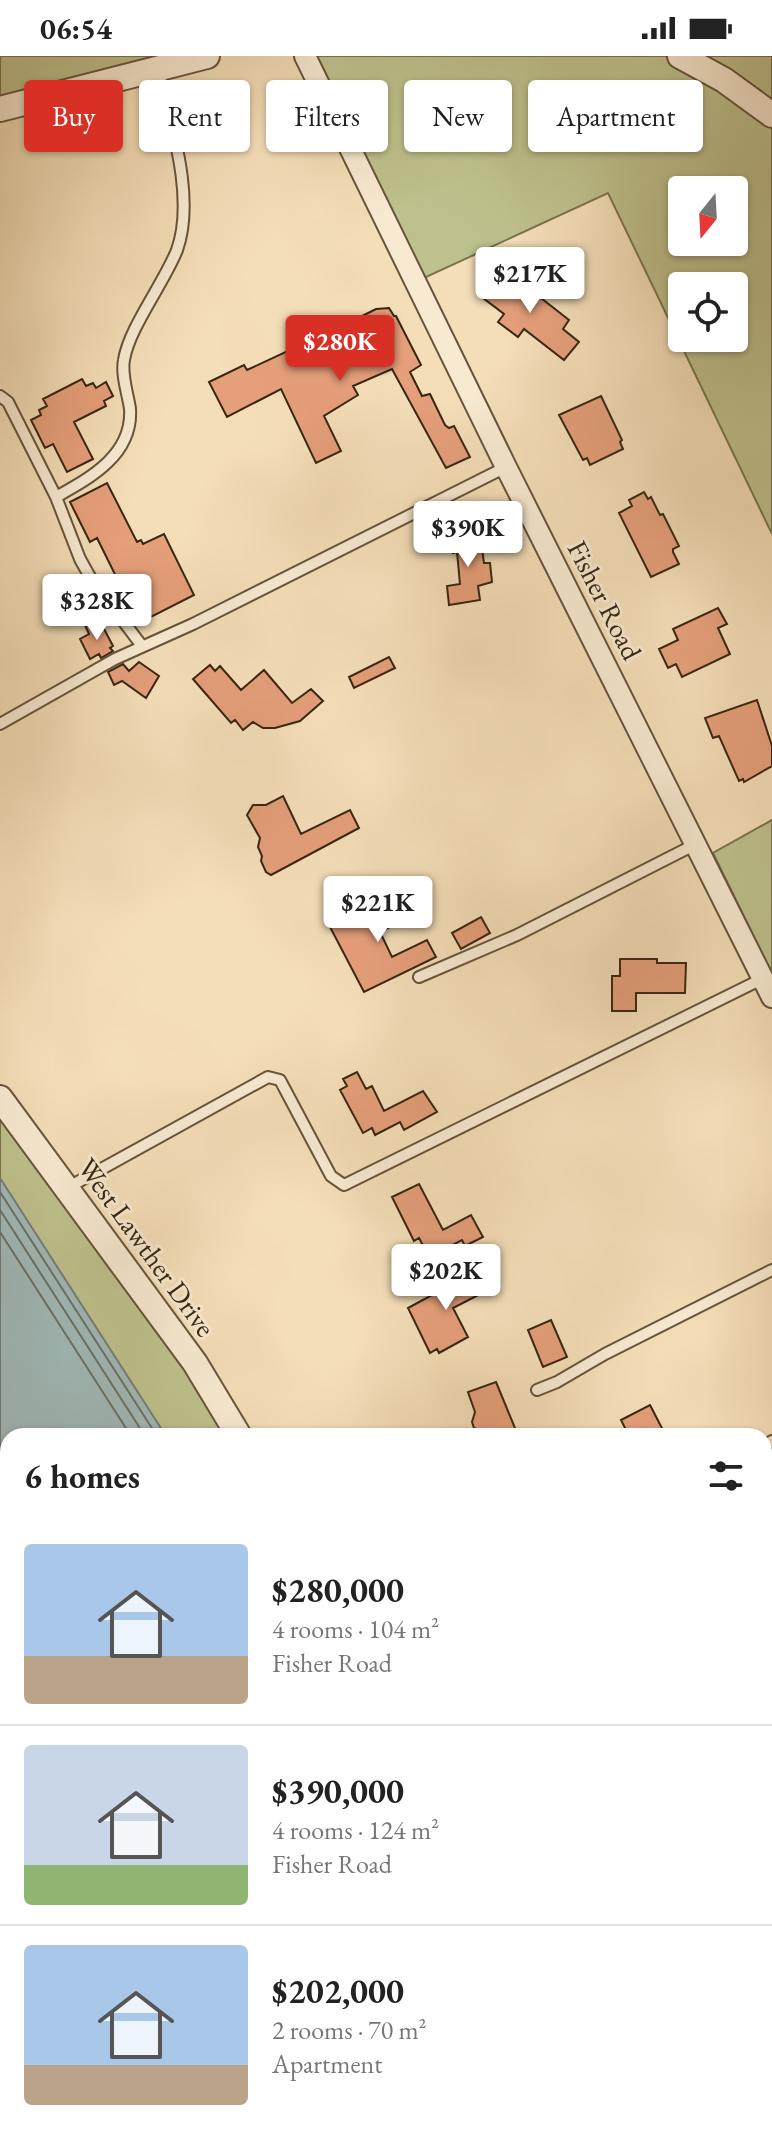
<!DOCTYPE html>
<meta charset="utf-8">
<style>
body{margin:0;font-family:"EB Garamond",serif;background:#f6f6f6;color:#222;height:100vh;display:flex;flex-direction:column;font-size:30px;white-space:nowrap}
*{box-sizing:border-box;margin:0}
p{font-size:26px;color:#767676}
.icon{flex:none;width:44px;height:44px;fill:none;stroke:currentColor;stroke-width:2;stroke-linecap:round;stroke-linejoin:round}
.map{position:relative;flex:1;overflow:hidden}
.panel{position:absolute;left:0px;top:1372px;width:772px;height:712px;display:flex;flex-direction:column;background:#fff;border-radius:24px 24px 0 0;box-shadow:0 2px 6px #0004}
.panel>*{flex:none}
.top-card{position:absolute;left:24px;top:24px;width:724px;height:72px;display:flex;gap:16px}
.needle{width:52px;rotate:198deg}
.buttons{position:absolute;left:668px;top:120px;display:grid;gap:16px}
.buttons a{display:grid;place-items:center;width:80px;height:80px;border-radius:8px;background:#fff;box-shadow:0 2px 6px #0004;font-size:40px}
.price{position:absolute;translate:-50% -68px;padding:0 18px;border-radius:8px;background:#fff;color:#222;font-size:26px;line-height:52px;filter:drop-shadow(0 2px 4px #0008)}
.price::after{content:'';position:absolute;left:50%;top:48px;width:24px;height:18px;margin-left:-12px;background:inherit;clip-path:polygon(0 0,100% 0,50% 100%)}
.price.current{background:#d93025;color:#fff}
ul{padding:0;list-style:none}
li{display:flex;align-items:center;gap:24px;height:200px;padding:0 24px}
li+li{border-top:2px solid #e0e0e0}
li span{display:grid;place-items:center;flex:none;width:224px;height:160px;border-radius:8px;color:#555}
li>.icon{margin-inline-start:auto}
span .icon{width:96px;height:96px;fill:#fffc;stroke-width:1}
li b{font-size:34px}
h2{display:flex;justify-content:space-between;align-items:center;height:96px;padding:0 24px;font-size:34px}
.chip{padding:0 28px;border-radius:8px;background:#fff;box-shadow:0 2px 6px #0004;font-size:28px;line-height:72px}
.chip.current{background:#d93025;color:#fff}
.status{display:flex;justify-content:space-between;align-items:center;height:56px;padding:0 40px;background:#fff;direction:ltr}
.status svg{height:22px;fill:currentColor}
.map>svg:first-child{display:block}
.green{fill:#bec18d;stroke:#7a744f;stroke-width:2;fill-rule:evenodd}
.water{fill:#a0b9b9;stroke:#767e76;stroke-width:2}
.lines{fill:none;stroke-linecap:round;stroke-linejoin:round}
.shore{stroke:#6c7065;stroke-width:2}
.building{fill:#e59f7a;stroke:#372611;stroke-width:2}
.service-casing{stroke:#66543b;stroke-width:14}
.minor-casing{stroke:#66543b;stroke-width:24}
.tertiary-casing{stroke:#66543b;stroke-width:28}
.service{stroke:#f8ead1;stroke-width:10}
.minor{stroke:#f8ead1;stroke-width:20}
.tertiary{stroke:#f8ead1;stroke-width:24}
.labels{text-anchor:middle;dominant-baseline:central;stroke-width:6;stroke-linejoin:round;paint-order:stroke}
.street-label{font-size:28px;fill:#372611;stroke:#f8ead1}
</style>
<div class="status"><b>06:54</b><svg viewBox="0 0 49 12"><path d="M0 12V9h3v3zM5 12V6h3v6zM10 12V3h3v9zM15 12V0h3v12zM26 1h20v11H26zM47 4h2v5h-2z"/></svg></div>
<div class="map">
<svg width="772" height="2084" viewBox="0 0 772 2084">
<rect width="100%" height="100%" fill="#f4deb8"/>
<filter id="stains"><feTurbulence type="fractalNoise" baseFrequency=".0025" numOctaves="4"/><feColorMatrix values="0 0 0 0 .2 0 0 0 0 .09 0 0 0 0 .02 0 0 0 .5 -.17"/></filter>
<radialGradient id="worn" r=".72"><stop offset=".6" stop-color="#630" stop-opacity="0"/><stop offset="1" stop-color="#630" stop-opacity=".3"/></radialGradient>
<path class="green" d="M0 0H177L0 44Z
M315 0H772V478L608 137 424 222ZM682 134H734V186H682ZM682 230H734V282H682Z
M772 764V918L713 797Z
M0 1053 232 1380H8V2076H270L268 2084H0Z
M489 2076H729L726 2084H485Z"/>
<path class="water" d="M0 1122 166 1380H8V2076H202L201 2084H0Z"/>
<g class="lines">
<path class="shore" d="M0 1136 157 1380
M0 1154 145 1380
M0 1176 131 1380"/>
</g>
<path class="building" d="M505 214 569 264 563 273 579 286 564 304 524 273 518 281 498 266 504 258 483 242Z
M389 252 394 260H396L421 309 410 316 422 340 430 338 445 369 449 372 454 370 470 401 446 412 392 313 353 330 358 339 324 360 341 395 316 407 281 333 227 361 209 326 244 309 247 314 292 293 297 303 347 271 346 268 376 253Z
M82 323 86 330 93 327 96 332 106 326 113 340 104 345 106 350 74 366 93 403 67 416 53 388 45 392 31 364 41 359 39 354 47 350 43 343Z
M601 340 622 384 620 386 623 393 590 409 587 402 583 404 559 359Z
M107 427 137 486 141 484 143 488 164 478 194 539 139 567 97 482 90 486 70 446Z
M644 436 648 443 651 441 660 459 663 458 679 490 673 493V496L679 508 651 521 619 457 632 450 629 444Z
M472 472 474 492H482L484 507H490L492 526 478 530 480 544 449 549 447 530 460 528 457 496 453 497 451 475Z
M718 552 727 568 718 572 730 598 682 621 676 608 668 612 659 593 678 584 673 573Z
M90 567 96 574 103 571 113 590 110 592 113 595 101 602 99 598 90 603 80 583 89 578 85 569Z
M389 601 395 612 354 632 349 621Z
M139 606 159 620 146 642 122 625 114 629 108 616 123 608 129 615Z
M210 609 215 615 220 610 241 634 264 614 292 647 311 633 323 645 300 665 275 672H263L253 666 243 674 235 664 231 667 193 623Z
M757 644 772 690V710L744 726 743 723 739 725 719 680 713 682 705 662Z
M283 740 301 778 350 754 359 772 271 819 266 816 261 805 262 800 258 791 260 782 247 759 253 749H266Z
M397 837 409 861 380 876 392 901 427 884 436 901 364 936 330 871Z
M481 861 490 877 461 893 452 877Z
M620 903H657V907H686L685 937H636V955H612V920H620Z
M357 1016 366 1033 372 1030 384 1055 423 1035 437 1056 404 1074 400 1066 375 1079 372 1072 363 1077 340 1034 347 1030 343 1023Z
M419 1128 443 1174 471 1159 483 1181 465 1190 462 1184 429 1201 419 1182 414 1185 392 1141Z
M480 1213 490 1233 453 1252 468 1281 439 1297 437 1293 430 1297 408 1252Z
M551 1264 567 1301 543 1311 528 1274Z
M496 1326 517 1377 508 1380H485L483 1376 474 1372 472 1366 475 1356 468 1336Z
M650 1349 666 1380H629L621 1364Z"/>
<g class="lines">
<g class="service-casing">
<path id="service" d="M0 340 8 346 56 441C90 422 133 399 130 353 128 338 121 319 124 304 129 272 164 227 177 194 196 141 170 65 158 13
M56 441 80 503 90 521 142 590
M0 668 115 603 193 568 506 411
M419 921 517 879 696 788
M67 1132 268 1021 280 1024 331 1120 344 1129 762 923
M537 1334 557 1326 605 1298 772 1214
M764 1390 772 1385
M482 2084 485 2076"/>
</g>
<g class="minor-casing">
<path id="minor" d="M305 0 506 411 772 941
M764 1877 772 1873
M362 2084 377 2076"/>
</g>
<g class="tertiary-casing">
<path id="tertiary" d="M680 0 724 24 772 59
M0 53 207 0
M0 1042 195 1307 239 1380
M276 2084 279 2076"/>
</g>
<use href="#service" class="service"/>
<use href="#minor" class="minor"/>
<use href="#tertiary" class="tertiary"/>
</g>
<g class="labels">
<g class="street-label">
<text transform="translate(605 544) rotate(63)">Fisher Road</text>
<text transform="translate(147 1191) rotate(54)">West Lawther Drive</text>
</g>
</g>
<rect width="100%" height="100%" filter="url(#stains)"/>
<rect width="100%" height="100%" fill="url(#worn)"/>
</svg>
<div class="buttons">
<a><svg class="needle" viewBox="-14 -14 28 28"><path d="M0-13l5 13h-10z" fill="#e53935"/><path d="M0 13l5-13h-10z" fill="#767676"/></svg></a>
<a><svg class="icon" aria-label="locate" viewBox="0 0 24 24"><circle cx="12" cy="12" r="6"/><path d="M12 2v4M12 18v4M2 12h4M18 12h4"/></svg></a>
</div>
<b class="price" style="left:530px;top:259px">$217K</b>
<b class="price current" style="left:340px;top:327px">$280K</b>
<b class="price" style="left:468px;top:513px">$390K</b>
<b class="price" style="left:97px;top:586px">$328K</b>
<b class="price" style="left:378px;top:888px">$221K</b>
<b class="price" style="left:446px;top:1256px">$202K</b>
<div class="top-card">
<a class="chip current">Buy</a>
<a class="chip">Rent</a>
<a class="chip">Filters</a>
<a class="chip">New</a>
<a class="chip">Apartment</a>
</div>
<section class="panel">
<h2>6 homes<svg class="icon" aria-label="filters" viewBox="0 0 24 24"><path d="M4 7h16M4 17h16"/><circle cx="9" cy="7" r="2"/><circle cx="15" cy="17" r="2"/></svg></h2>
<ul>
<li><span style="background:linear-gradient(#a9c7e8 70%,#b9a48a 0)"><svg class="icon" aria-label="home" viewBox="0 0 24 24"><path d="M3 11l9-7 9 7M6 9v11h12V9"/></svg></span><div><b>$280,000</b><p>4 rooms · 104 m²</p><p>Fisher Road</p></div></li>
<li><span style="background:linear-gradient(#c9d6e8 75%,#8fb573 0)"><svg class="icon" aria-label="home" viewBox="0 0 24 24"><path d="M3 11l9-7 9 7M6 9v11h12V9"/></svg></span><div><b>$390,000</b><p>4 rooms · 124 m²</p><p>Fisher Road</p></div></li>
<li><span style="background:linear-gradient(#a9c7e8 75%,#b9a48a 0)"><svg class="icon" aria-label="home" viewBox="0 0 24 24"><path d="M3 11l9-7 9 7M6 9v11h12V9"/></svg></span><div><b>$202,000</b><p>2 rooms · 70 m²</p><p>Apartment</p></div></li>
</ul>
</section>
</div>
